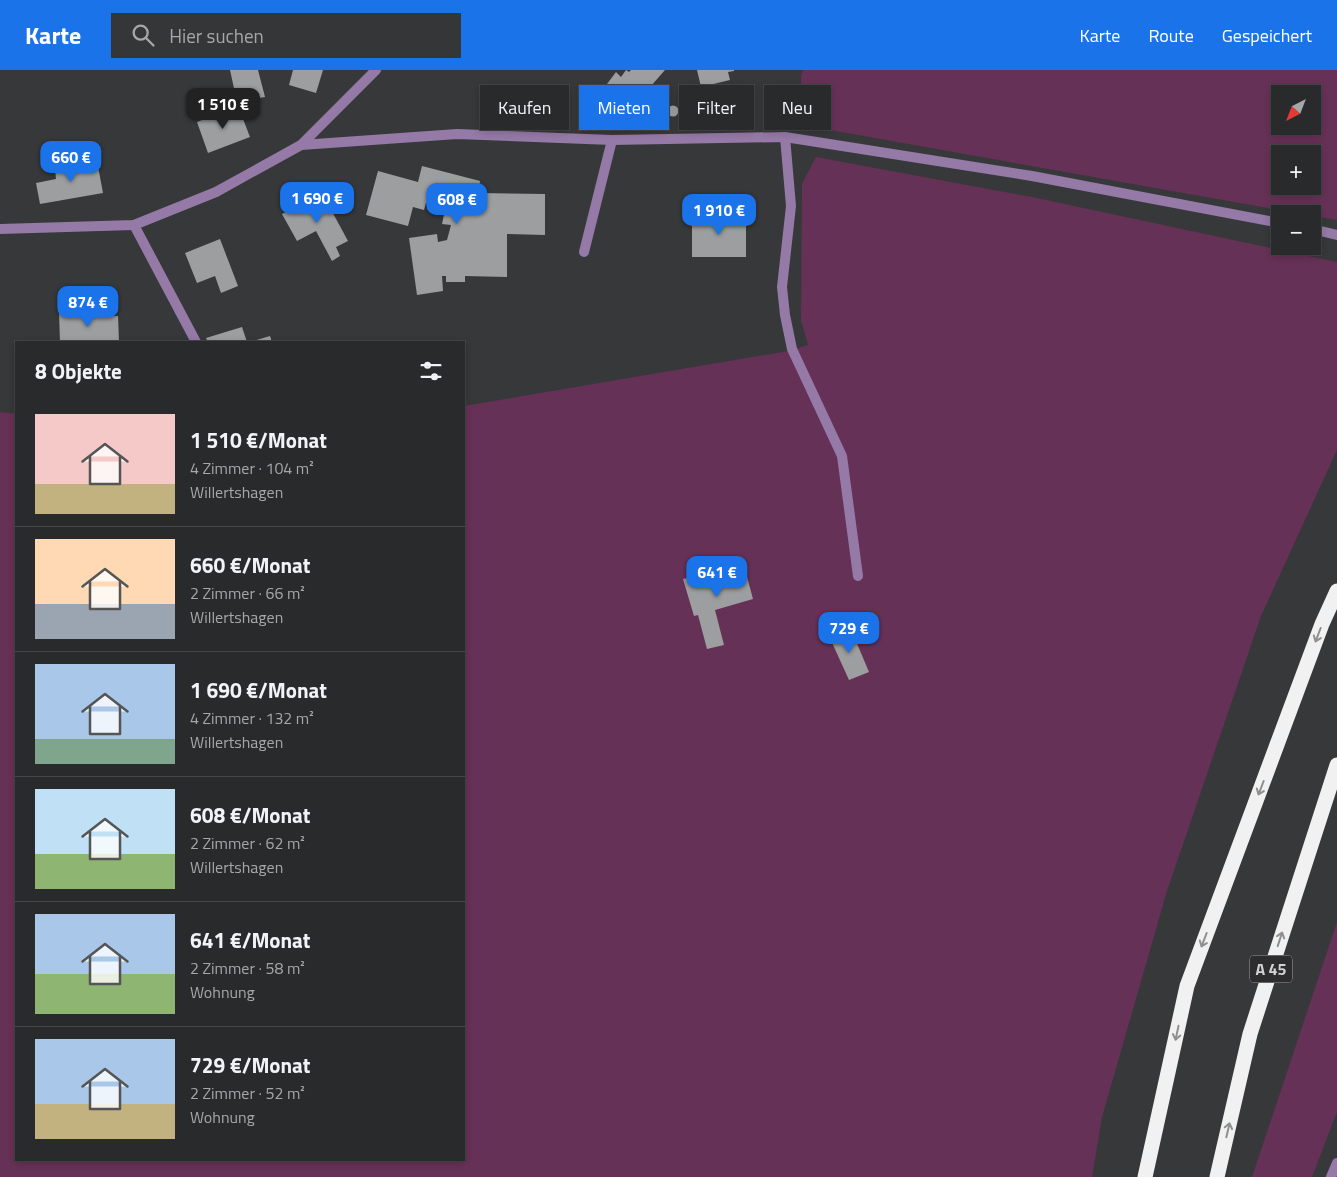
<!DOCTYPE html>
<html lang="de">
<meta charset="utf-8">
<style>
body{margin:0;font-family:"Titillium Web",sans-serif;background:#353638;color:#f1f3f6;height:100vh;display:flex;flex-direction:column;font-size:19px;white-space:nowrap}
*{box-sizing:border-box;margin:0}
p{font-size:16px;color:#a5a7a9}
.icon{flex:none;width:28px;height:28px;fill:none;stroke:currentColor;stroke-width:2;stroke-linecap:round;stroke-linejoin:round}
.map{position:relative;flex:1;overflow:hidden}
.drawer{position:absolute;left:15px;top:271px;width:450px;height:820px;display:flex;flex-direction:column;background:#292a2c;border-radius:0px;box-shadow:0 2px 8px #0003,0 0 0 1px #454648}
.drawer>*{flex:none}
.guide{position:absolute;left:480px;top:15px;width:475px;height:45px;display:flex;gap:10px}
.needle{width:32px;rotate:222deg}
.controls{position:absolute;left:1271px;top:15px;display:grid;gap:10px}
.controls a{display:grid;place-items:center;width:50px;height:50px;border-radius:0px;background:#292a2c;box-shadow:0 2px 8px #0003,0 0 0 1px #454648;font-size:25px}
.price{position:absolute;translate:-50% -42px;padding:0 11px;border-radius:10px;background:#1a73e8;color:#fff;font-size:16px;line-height:32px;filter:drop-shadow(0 1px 2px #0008)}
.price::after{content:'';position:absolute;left:50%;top:30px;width:15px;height:11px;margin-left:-8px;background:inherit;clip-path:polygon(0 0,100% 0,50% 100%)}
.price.current{background:#222;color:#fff}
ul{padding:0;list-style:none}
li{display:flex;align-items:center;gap:15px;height:125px;padding:0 20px}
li+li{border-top:1px solid #454648}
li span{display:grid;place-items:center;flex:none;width:140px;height:100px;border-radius:0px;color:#555}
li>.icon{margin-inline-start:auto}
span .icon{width:60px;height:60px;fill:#fffc;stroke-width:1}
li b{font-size:21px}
h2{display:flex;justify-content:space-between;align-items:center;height:60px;padding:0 20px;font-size:21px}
.chip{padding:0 18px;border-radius:0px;background:#292a2c;box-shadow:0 2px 8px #0003,0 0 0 1px #454648;font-size:18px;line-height:45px}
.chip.current{background:#1a73e8;color:#fff}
header{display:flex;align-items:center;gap:30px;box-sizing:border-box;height:70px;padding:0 25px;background:#1a73e8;color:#fff}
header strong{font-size:24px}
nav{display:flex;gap:28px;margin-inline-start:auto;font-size:18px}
.search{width:350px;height:45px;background:#353638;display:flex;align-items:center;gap:12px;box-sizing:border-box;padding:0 18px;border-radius:0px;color:#a5a7a9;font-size:19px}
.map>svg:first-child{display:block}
.green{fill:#663156;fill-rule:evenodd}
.building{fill:#9c9ea0}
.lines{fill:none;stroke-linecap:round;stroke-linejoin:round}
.lane{stroke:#9579a7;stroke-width:10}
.street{stroke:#9579a7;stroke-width:10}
.highway{stroke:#f1f1f1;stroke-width:15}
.oneway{stroke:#8f8f90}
.labels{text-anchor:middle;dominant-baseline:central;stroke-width:5;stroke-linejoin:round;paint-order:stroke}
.shield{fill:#2d2d30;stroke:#a1a1a3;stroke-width:1}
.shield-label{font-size:16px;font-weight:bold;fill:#d3d3d4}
</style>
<header>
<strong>Karte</strong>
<div class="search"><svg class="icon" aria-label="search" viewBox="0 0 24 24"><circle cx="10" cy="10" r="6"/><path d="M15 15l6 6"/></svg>Hier suchen</div>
<nav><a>Karte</a><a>Route</a><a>Gespeichert</a></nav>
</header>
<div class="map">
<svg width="1337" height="1107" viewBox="0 0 1337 1107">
<rect width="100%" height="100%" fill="#37383a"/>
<path class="green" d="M803 0H1337V150L1313 146 1312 144H1301L802 55 801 7ZM1280 24H1312V56H1280ZM1280 84H1312V116H1280Z
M816 87 1032 127 1337 192V380L1261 546 1167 821 1102 1047 1092 1107H0V342L16 344V1090H464V336L788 281 808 275 801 250 802 114Z
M1337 852V1042L1312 1107H1252Z"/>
<path class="building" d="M230 0H258L265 27 237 32Z
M293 0H323L316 23 289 15Z
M626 0 629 2 631 0H665L630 40 604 18 616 2 621 7Z
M697 0H734V1L728 2 730 10 701 17Z
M680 39a5 5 0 1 1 10 0a5 5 0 1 1-10 0Z
M667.5 41a5.5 5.5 0 1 1 11 0a5.5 5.5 0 1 1-11 0Z
M238 36 250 67 208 83 197 52Z
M97 91 103 123 40 134 36 113 56 109 55 99Z
M422 96 480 111 478 123 545 124V165L507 164V207L465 206V212H446V206H442L443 221 417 225 409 168 437 164 438 172 447 170 451 155 442 154 446 135 432 131 431 134 426 133 424 140 413 137 408 156 366 145 378 101 418 112Z
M322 123 348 171 336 177 340 186 332 191 316 161 297 171 282 144Z
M692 146H746V187H692Z
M220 169 238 216 221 223 215 206 197 213 185 183Z
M87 241V247L118 246 119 272H60L59 242Z
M242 257 247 272H208L206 268Z
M270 266 272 272H250Z
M743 492 753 529 715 540 724 575 707 579 698 545 694 546 683 509 718 502 717 499Z
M850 557 869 602 849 610 829 566Z"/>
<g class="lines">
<path class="lane" d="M785 67 791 136 782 217 785 245 792 279 842 386 858 506
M134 155 196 272
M584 182 612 70
M1331 1107 1337 1093"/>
<path class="street" d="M301 75 376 0
M0 159 134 155 216 122 301 75 457 64 612 70 785 67 1032 106 1280 153
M1312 159 1337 165"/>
<path class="highway" d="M1145 1107 1187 916 1322 554 1337 521
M1217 1107 1250 964 1337 695"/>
</g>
<defs><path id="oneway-shaft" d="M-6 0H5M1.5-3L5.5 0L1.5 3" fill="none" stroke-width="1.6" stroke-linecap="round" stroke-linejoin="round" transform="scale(1.25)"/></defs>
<g class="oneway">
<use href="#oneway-shaft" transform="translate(1318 565) rotate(111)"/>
<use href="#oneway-shaft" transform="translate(1261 718) rotate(111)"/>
<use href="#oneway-shaft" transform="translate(1280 869) rotate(-72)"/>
<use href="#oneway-shaft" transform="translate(1204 870) rotate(111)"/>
<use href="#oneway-shaft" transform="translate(1177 963) rotate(102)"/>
<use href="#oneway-shaft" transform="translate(1228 1060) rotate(-77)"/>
</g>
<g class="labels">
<rect class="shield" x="1250" y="885.5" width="42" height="27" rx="4"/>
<g class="shield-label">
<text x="1271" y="899">A 45</text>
</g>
</g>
</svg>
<div class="controls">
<a><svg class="needle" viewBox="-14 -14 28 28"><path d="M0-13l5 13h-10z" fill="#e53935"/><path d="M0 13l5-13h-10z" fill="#a5a7a9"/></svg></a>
<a>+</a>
<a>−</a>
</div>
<b class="price current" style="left:223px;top:60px">1 510 €</b>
<b class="price" style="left:71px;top:113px">660 €</b>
<b class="price" style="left:317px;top:154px">1 690 €</b>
<b class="price" style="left:457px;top:155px">608 €</b>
<b class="price" style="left:719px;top:166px">1 910 €</b>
<b class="price" style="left:88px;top:258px">874 €</b>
<b class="price" style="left:717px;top:528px">641 €</b>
<b class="price" style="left:849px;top:584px">729 €</b>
<div class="guide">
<a class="chip">Kaufen</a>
<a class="chip current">Mieten</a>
<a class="chip">Filter</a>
<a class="chip">Neu</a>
</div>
<section class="drawer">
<h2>8 Objekte<svg class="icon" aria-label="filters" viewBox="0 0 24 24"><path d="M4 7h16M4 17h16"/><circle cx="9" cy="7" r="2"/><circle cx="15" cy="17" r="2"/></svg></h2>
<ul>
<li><span style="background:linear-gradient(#f6c9c9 70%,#c2b280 0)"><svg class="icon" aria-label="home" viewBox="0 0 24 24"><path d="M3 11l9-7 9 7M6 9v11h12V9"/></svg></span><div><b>1 510 €/Monat</b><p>4 Zimmer · 104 m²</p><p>Willertshagen</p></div></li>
<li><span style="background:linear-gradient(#ffd9b3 65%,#9aa5b1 0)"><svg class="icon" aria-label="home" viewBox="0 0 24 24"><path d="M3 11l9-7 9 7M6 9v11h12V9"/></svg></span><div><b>660 €/Monat</b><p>2 Zimmer · 66 m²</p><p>Willertshagen</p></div></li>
<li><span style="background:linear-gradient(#a9c7e8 75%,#7fa58c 0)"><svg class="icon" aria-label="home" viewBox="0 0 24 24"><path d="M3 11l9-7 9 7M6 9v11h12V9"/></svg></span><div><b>1 690 €/Monat</b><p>4 Zimmer · 132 m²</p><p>Willertshagen</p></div></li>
<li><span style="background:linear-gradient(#bfe0f5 65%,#8fb573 0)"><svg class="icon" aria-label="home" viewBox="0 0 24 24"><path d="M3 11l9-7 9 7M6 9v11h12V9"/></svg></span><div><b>608 €/Monat</b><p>2 Zimmer · 62 m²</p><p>Willertshagen</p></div></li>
<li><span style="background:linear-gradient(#a9c7e8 60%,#8fb573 0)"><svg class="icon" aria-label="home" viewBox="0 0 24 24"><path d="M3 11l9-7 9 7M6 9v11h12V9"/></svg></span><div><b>641 €/Monat</b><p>2 Zimmer · 58 m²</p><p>Wohnung</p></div></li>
<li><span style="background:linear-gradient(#a9c7e8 65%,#c2b280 0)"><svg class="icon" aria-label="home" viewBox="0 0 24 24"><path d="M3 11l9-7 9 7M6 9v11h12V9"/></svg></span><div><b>729 €/Monat</b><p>2 Zimmer · 52 m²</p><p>Wohnung</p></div></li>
</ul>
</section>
</div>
